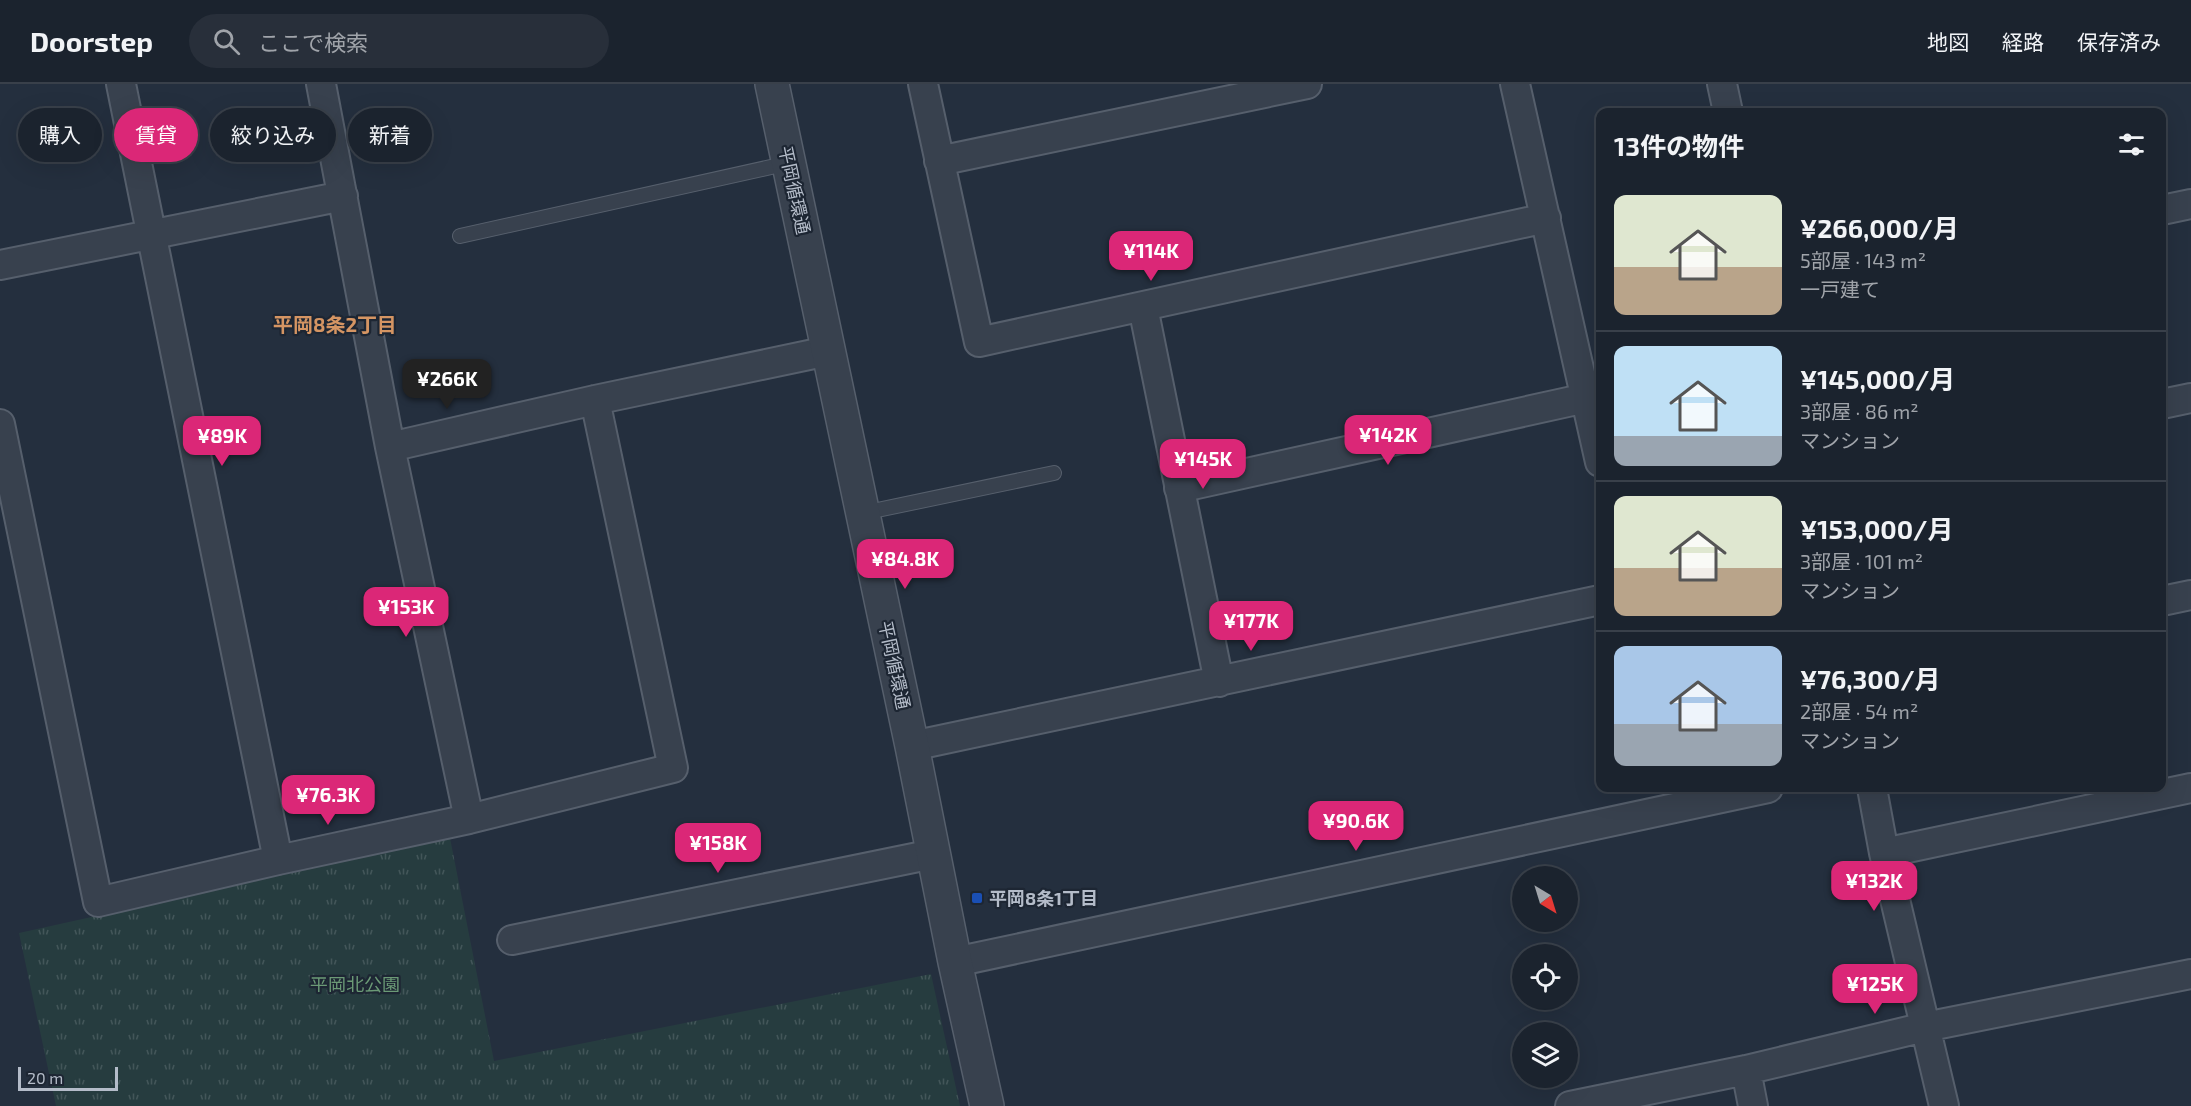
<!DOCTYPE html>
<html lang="ja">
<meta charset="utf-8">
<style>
body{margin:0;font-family:"Exo 2","Noto Sans JP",sans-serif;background:#282f3a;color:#f1f3f6;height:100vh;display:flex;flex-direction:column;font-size:22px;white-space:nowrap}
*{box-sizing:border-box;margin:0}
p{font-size:20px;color:#a0a4aa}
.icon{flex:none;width:33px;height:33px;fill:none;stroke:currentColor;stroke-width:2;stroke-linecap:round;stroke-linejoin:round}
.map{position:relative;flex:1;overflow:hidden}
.panel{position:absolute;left:1596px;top:24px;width:570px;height:684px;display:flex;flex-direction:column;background:#1b232e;border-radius:12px;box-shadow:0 6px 24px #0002,0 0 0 2px #39404a}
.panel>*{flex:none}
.banner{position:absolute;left:18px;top:24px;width:570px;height:54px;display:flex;gap:12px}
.needle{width:39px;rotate:142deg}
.tools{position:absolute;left:1512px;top:782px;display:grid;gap:12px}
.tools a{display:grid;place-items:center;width:66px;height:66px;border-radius:50%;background:#1b232e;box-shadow:0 6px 24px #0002,0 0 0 2px #39404a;font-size:30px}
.scale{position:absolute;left:18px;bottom:15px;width:100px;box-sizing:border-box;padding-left:6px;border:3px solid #b4bcc9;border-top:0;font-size:16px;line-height:21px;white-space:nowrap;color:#b4bcc9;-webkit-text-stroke:4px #1d2633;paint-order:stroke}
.price{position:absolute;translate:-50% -51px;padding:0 14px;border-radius:12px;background:#db2777;color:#fff;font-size:20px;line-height:39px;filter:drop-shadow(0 2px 3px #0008)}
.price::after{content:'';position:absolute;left:50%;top:36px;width:18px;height:14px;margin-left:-9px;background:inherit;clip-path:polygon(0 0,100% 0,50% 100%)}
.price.on{background:#222;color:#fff}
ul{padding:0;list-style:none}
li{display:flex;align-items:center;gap:18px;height:150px;padding:0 18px}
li+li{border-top:2px solid #39404a}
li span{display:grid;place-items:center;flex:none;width:168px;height:120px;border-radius:12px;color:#555}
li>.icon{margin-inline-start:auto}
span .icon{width:72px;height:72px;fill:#fffc;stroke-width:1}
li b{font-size:26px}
h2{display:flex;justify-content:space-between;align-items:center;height:72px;padding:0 18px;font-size:26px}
.tag{padding:0 21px;border-radius:27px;background:#1b232e;box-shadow:0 6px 24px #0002,0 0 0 2px #39404a;font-size:21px;line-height:54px}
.tag.on{background:#db2777;color:#fff}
header{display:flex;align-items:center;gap:36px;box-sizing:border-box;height:84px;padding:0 30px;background:#1b232e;border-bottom:2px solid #39404a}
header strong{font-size:28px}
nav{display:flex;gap:33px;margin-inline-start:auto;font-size:21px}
.search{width:420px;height:54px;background:#282f3a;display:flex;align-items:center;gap:15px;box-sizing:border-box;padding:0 21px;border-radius:33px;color:#a0a4aa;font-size:22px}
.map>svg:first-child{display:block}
.park{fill:url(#park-tufts)}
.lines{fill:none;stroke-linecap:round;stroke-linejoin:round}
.service-casing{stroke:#565f6c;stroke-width:16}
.minor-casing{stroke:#565f6c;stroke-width:32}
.tertiary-casing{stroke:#565f6c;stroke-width:36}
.service{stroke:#38414e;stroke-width:14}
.minor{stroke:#38414e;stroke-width:28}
.tertiary{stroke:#38414e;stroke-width:33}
.transit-dot{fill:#1a4fb4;stroke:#1d2633;stroke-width:2}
.labels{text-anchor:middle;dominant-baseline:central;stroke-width:4.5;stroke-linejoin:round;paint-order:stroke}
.street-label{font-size:18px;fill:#b4bcc9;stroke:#1d2633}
.poi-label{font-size:18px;font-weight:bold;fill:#b4bcc9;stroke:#1d2633;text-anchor:start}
.park-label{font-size:18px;fill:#6b9a76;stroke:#1d2633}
.neighbourhood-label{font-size:20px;font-weight:bold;fill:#d59563;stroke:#1d2633}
</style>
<header>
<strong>Doorstep</strong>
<div class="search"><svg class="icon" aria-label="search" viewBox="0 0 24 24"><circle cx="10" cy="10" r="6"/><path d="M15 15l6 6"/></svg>ここで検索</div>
<nav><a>地図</a><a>経路</a><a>保存済み</a></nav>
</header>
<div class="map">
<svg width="2191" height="1022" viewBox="0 0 2191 1022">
<defs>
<pattern id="park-tufts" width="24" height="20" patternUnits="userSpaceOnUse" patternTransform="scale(1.5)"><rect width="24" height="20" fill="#263c3f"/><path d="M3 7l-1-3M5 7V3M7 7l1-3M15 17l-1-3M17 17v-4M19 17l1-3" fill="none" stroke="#435659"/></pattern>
</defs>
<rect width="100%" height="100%" fill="#242f3e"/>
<path class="park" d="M450 754 494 977 931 890 960 1022H56L19 849Z"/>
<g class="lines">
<g class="service-casing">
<path id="service" d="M460 152 789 79
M863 429 1054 389"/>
</g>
<g class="minor-casing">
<path id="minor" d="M121 0 278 776
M321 0 390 363 595 316 828 267
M923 0 979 258 1546 134
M1515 0 1600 378
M1722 0 1728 28
M939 77 1307 0
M2162 126 2191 120
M0 181 343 112
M1143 223 1219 598
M2162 320 2191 314
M0 340 98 818 278 776 469 735 673 684 595 316
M390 363 469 735
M1179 404 1586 314
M2162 517 2191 511
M912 662 1600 516
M1872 704 1884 769 1944 1022
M1884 769 2191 704
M512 856 933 770
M955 878 1768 704
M1746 986 1753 1022
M1570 1022 1746 986 1925 943 2191 890"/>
</g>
<g class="tertiary-casing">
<path id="tertiary" d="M772 0 912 662 955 878 987 1022"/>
</g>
<use href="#service" class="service"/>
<use href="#minor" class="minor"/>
<use href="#tertiary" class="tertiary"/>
</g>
<rect class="transit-dot" x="971" y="808" width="12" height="12" rx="3"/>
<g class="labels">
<g class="street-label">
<text transform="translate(795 106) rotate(78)">平岡循環通</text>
<text transform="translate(895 581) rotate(78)">平岡循環通</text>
</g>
<g class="poi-label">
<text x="989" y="814">平岡8条1丁目</text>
</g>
<g class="park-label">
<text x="355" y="900">平岡北公園</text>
</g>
<g class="neighbourhood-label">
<text x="335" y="240">平岡8条2丁目</text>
</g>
</g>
</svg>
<div class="tools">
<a><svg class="needle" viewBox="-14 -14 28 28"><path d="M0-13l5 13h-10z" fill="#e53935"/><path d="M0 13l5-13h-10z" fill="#a0a4aa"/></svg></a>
<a><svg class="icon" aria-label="locate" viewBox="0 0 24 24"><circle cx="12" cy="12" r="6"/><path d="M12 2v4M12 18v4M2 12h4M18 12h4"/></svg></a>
<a><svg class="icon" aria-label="layers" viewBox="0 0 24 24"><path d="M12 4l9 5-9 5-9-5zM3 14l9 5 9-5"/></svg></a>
</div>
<div class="scale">20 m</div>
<b class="price" style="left:1151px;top:198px">¥114K</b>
<b class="price on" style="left:447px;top:326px">¥266K</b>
<b class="price" style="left:1388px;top:382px">¥142K</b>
<b class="price" style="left:222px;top:383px">¥89K</b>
<b class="price" style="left:1203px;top:406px">¥145K</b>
<b class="price" style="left:905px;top:506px">¥84.8K</b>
<b class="price" style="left:406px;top:554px">¥153K</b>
<b class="price" style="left:1251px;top:568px">¥177K</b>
<b class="price" style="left:328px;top:742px">¥76.3K</b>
<b class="price" style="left:1356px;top:768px">¥90.6K</b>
<b class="price" style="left:718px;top:790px">¥158K</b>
<b class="price" style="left:1874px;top:828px">¥132K</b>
<b class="price" style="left:1875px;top:931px">¥125K</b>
<div class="banner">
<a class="tag">購入</a>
<a class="tag on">賃貸</a>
<a class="tag">絞り込み</a>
<a class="tag">新着</a>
</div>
<section class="panel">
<h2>13件の物件<svg class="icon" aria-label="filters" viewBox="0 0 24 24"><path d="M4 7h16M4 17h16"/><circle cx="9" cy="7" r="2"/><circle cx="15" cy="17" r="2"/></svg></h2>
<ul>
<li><span style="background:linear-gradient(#dfe7d0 60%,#b9a48a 0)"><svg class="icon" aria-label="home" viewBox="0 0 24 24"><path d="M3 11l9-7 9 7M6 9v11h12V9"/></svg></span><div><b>¥266,000/月</b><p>5部屋 · 143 m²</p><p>一戸建て</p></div></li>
<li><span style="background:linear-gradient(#bfe0f5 75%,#9aa5b1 0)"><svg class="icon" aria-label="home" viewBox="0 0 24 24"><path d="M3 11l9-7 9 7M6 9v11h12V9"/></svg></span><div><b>¥145,000/月</b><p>3部屋 · 86 m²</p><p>マンション</p></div></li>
<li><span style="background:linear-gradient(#dfe7d0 60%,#b9a48a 0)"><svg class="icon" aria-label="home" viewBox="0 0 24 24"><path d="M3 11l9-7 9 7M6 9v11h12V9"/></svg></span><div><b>¥153,000/月</b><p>3部屋 · 101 m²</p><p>マンション</p></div></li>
<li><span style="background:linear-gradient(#a9c7e8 65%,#9aa5b1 0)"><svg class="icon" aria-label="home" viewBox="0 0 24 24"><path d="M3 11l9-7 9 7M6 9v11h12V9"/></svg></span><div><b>¥76,300/月</b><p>2部屋 · 54 m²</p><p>マンション</p></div></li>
</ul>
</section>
</div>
